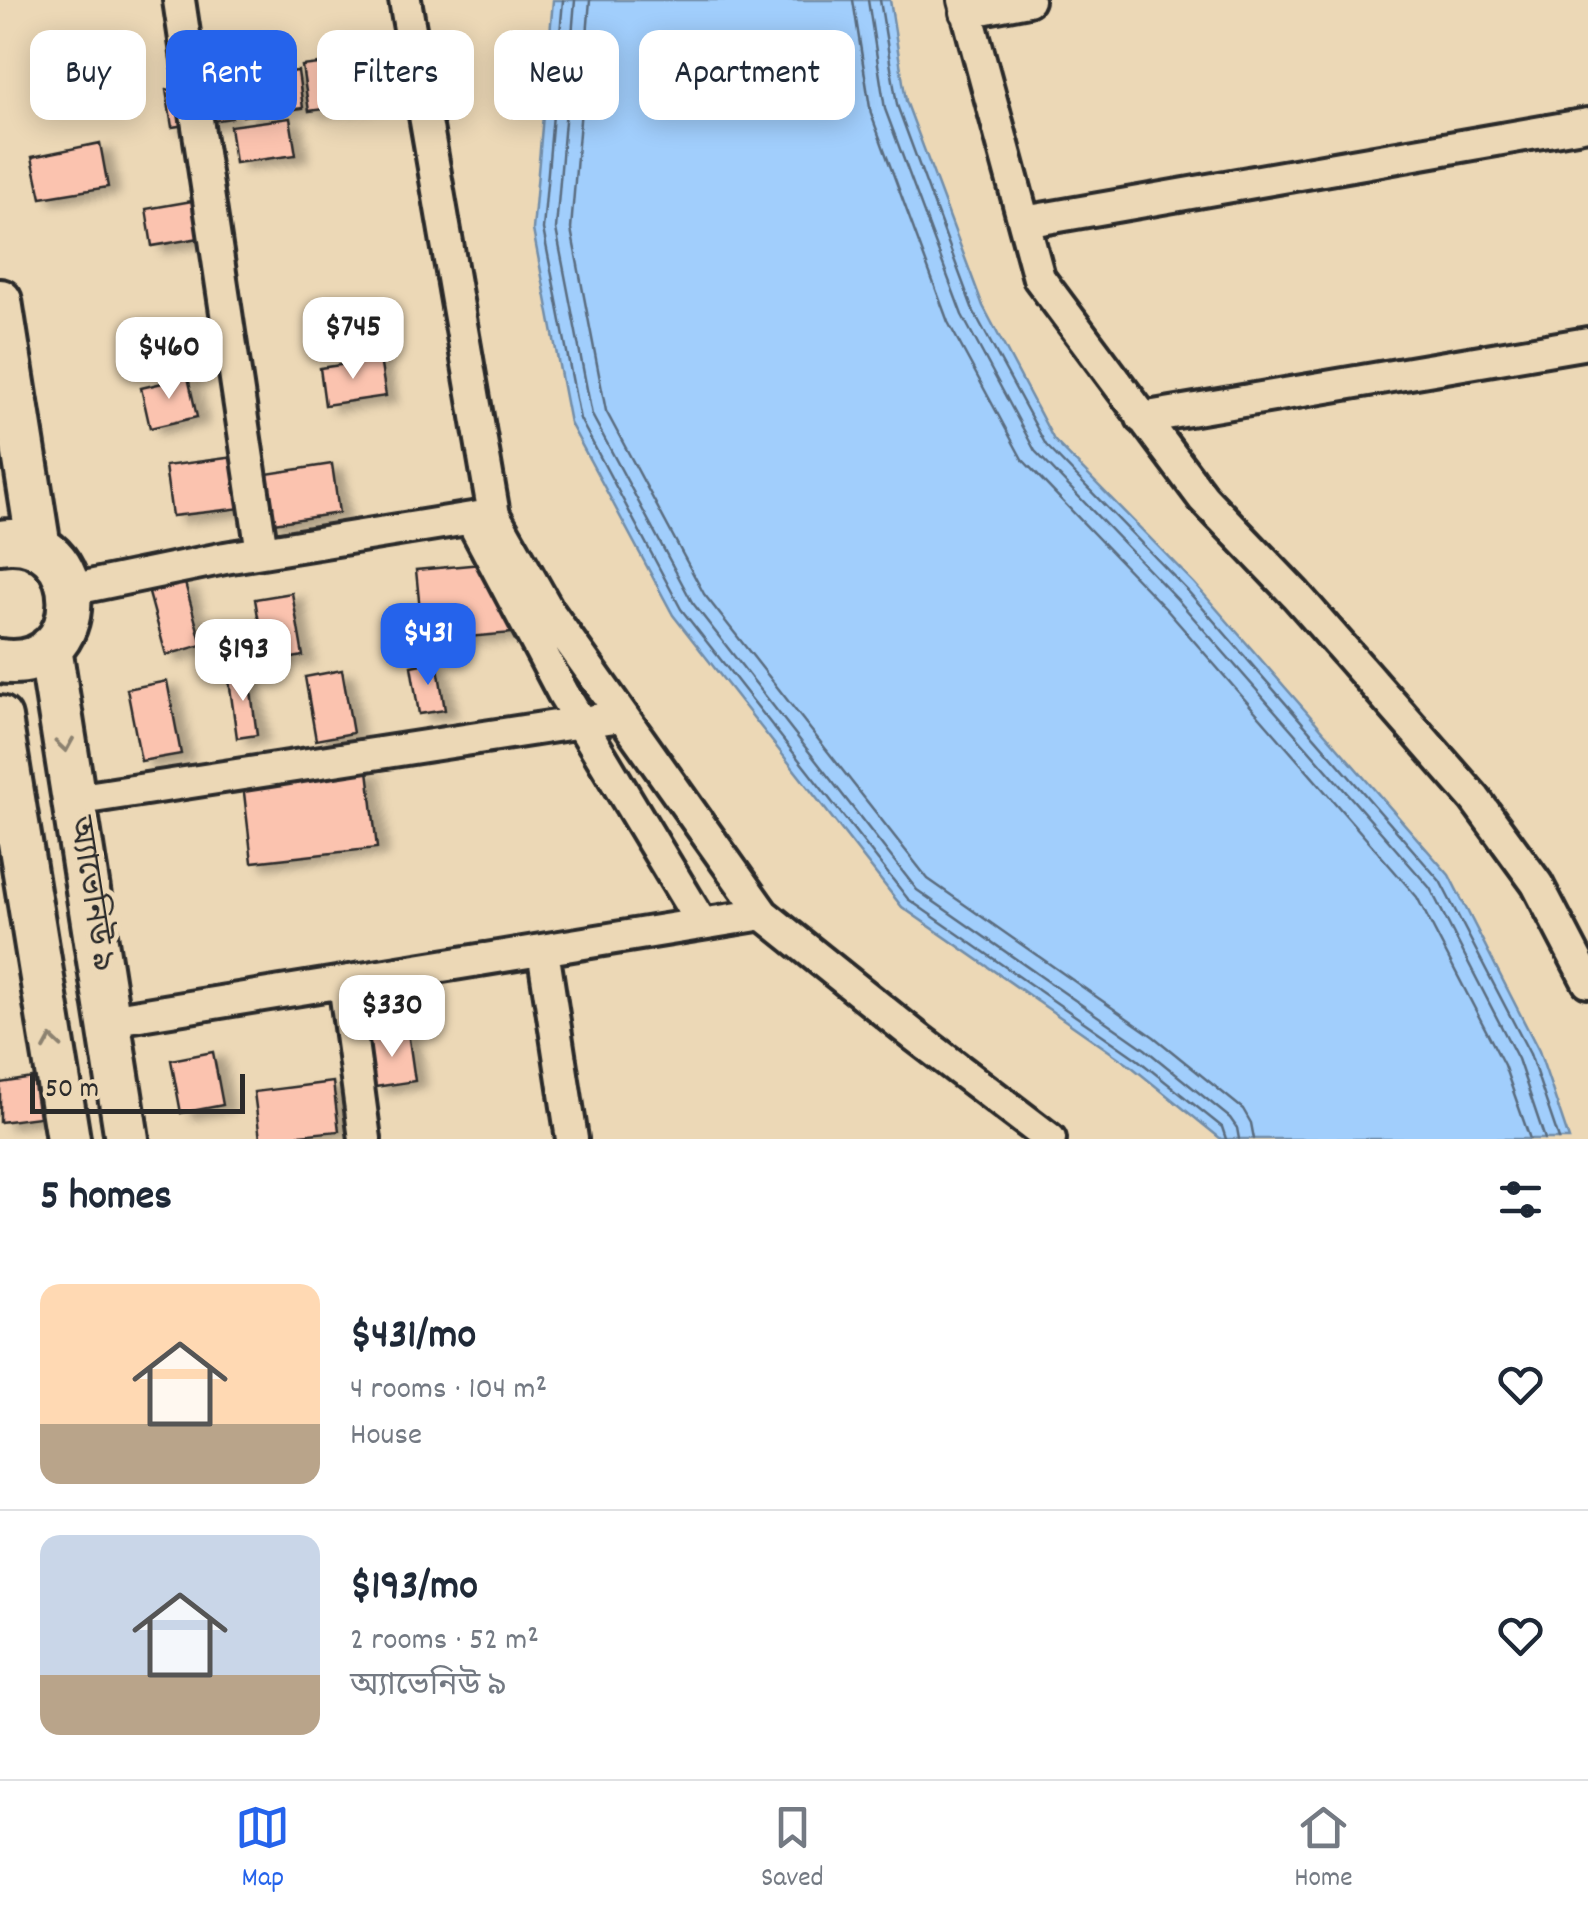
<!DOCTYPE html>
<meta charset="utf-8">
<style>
body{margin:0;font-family:Dekko,"Noto Sans Bengali",sans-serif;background:#f2f2f3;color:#1f2937;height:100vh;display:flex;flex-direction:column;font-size:38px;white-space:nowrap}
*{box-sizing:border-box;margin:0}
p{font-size:32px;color:#747a83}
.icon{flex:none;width:55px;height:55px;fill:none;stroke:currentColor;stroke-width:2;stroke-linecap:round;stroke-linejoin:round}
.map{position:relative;height:1139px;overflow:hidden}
.panel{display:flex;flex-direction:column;background:#fff;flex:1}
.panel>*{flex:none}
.banner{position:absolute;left:30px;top:30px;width:1000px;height:90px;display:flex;gap:20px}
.scale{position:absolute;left:30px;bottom:25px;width:215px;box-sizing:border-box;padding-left:10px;border:5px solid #2b2b2b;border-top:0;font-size:28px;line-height:35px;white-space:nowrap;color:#2b2b2b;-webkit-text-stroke:8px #ecd8b6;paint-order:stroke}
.price{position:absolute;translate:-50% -85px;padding:0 22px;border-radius:20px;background:#fff;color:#222;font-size:32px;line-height:65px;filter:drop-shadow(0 2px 5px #0008)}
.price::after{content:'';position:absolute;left:50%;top:60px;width:30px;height:22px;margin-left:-15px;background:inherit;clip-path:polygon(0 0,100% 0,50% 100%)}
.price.active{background:#2563eb;color:#fff}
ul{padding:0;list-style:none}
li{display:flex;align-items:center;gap:30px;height:250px;padding:0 40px}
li+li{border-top:2px solid #e0e1e3}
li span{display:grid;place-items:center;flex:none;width:280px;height:200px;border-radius:20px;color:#555}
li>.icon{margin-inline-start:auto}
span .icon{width:120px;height:120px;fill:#fffc;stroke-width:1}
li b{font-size:42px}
h2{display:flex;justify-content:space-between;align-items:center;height:120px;padding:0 40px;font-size:42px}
.chip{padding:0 35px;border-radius:20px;background:#fff;box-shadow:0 5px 25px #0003;font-size:35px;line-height:90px}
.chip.active{background:#2563eb;color:#fff}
.menu{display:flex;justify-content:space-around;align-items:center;height:140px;border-top:2px solid #e0e1e3;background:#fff;font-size:28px;color:#747a83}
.menu a{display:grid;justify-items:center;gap:5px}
.menu .active{color:#2563eb}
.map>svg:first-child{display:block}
.water{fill:#a1cefc;stroke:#728da8;stroke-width:2.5}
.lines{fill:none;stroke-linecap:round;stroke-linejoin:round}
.shore{stroke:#5a6c7f;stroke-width:2.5}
.building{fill:#fbc3af;stroke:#2b2b2b;stroke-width:2.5;filter:url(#shadow)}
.street-casing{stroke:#2b2b2b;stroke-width:38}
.secondary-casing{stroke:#2b2b2b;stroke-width:50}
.street{stroke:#ecd8b6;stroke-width:30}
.secondary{stroke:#ecd8b6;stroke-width:42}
.oneway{stroke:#8c8270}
.labels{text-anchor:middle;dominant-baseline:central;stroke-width:10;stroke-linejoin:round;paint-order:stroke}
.street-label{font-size:32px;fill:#2b2b2b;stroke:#ecd8b6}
</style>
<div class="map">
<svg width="1588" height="1139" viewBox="0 0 1588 1139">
<defs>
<filter id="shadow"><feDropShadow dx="11" dy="6" stdDeviation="5" flood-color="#0004"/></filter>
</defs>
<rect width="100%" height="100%" fill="#ecd8b6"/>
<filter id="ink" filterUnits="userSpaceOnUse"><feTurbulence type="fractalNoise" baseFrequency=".01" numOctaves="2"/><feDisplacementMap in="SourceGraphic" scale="20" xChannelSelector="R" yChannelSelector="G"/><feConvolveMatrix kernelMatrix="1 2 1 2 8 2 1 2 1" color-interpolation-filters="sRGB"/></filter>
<g filter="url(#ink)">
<path class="water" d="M553 0H890L906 101 983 306 1054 440 1194 583 1449 875 1539 1051 1569 1139H1221L1132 1067 902 907 673 615 570 423 533 230Z"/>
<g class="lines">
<path class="shore" d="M563 0 543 229 580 419 681 609 908 899 1137 1059 1222 1127 1226 1139
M575 0 556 229 592 415 692 602 917 890 1145 1049 1230 1118 1237 1128 1239 1139
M590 0 571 229 606 411 704 594 928 879 1154 1037 1243 1109 1251 1123 1254 1139
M853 0 871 114 948 322 1022 459 1166 609 1417 897 1504 1065 1530 1139
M868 0 885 109 962 315 1035 451 1177 599 1430 888 1518 1059 1545 1139
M880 0 897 105 973 310 1046 445 1187 590 1440 881 1530 1054 1559 1139"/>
</g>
<path class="building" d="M377 57 383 101 309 111 302 66Z
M298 71 303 108 243 116 237 79Z
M227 81 232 118 172 127 166 90Z
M290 118 296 155 235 163 230 126Z
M100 143 108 187 41 198 32 157Z
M198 200 205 237 152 246 146 209Z
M380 359 386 396 325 405 320 368Z
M188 377 197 417 150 428 141 388Z
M235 457 242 508 172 516 165 466Z
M332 464 339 513 267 524 260 475Z
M492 563 524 632 423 641 416 570Z
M185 583 202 645 166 655 149 593Z
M292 593 303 656 266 663 255 599Z
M437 661 445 710 419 714 411 666Z
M248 670 257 735 237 738 228 673Z
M342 670 353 733 316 740 305 677Z
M167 681 181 754 141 761 127 689Z
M368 770 377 848 252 862 243 784Z
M408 1032 415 1081 375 1087 368 1038Z
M213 1052 223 1105 181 1113 171 1060Z
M33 1078 39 1117 0 1122V1083Z
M333 1082 339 1131 260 1139 254 1092Z"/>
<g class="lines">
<g class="street-casing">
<path id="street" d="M179 0 262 552
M405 0 494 515 549 612 763 914 915 1036 1050 1139
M964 0 1039 278 1203 498 1296 595 1475 799 1537 884 1588 982
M966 12 1028 0
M1024 222 1588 124
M1142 418 1588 343
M471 519 563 693 702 924
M70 590 225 558 491 515
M74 800 621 716
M543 950 572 1139
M344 982 365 1139
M109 1020 763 914"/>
</g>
<g class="secondary-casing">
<path id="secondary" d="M0 301 39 548
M0 542C92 528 93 676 0 661
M50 648 127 1139
M0 718 68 1139"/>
</g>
<use href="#street" class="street"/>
<use href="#secondary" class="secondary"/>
</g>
<defs><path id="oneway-chevron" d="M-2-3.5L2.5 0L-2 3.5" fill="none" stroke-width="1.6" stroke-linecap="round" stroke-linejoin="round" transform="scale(2.5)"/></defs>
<g class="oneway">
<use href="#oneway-chevron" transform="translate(65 745) rotate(81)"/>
<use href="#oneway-chevron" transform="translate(52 1043) rotate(-99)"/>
</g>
</g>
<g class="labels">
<g class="street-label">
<text transform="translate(89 894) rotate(81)">অ্যাভেনিউ ৯</text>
</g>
</g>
</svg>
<div class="scale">50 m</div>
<b class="price" style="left:353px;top:382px">$745</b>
<b class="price" style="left:169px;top:402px">$460</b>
<b class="price active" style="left:428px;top:688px">$431</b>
<b class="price" style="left:243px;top:704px">$193</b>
<b class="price" style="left:392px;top:1060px">$330</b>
<div class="banner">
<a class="chip">Buy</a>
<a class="chip active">Rent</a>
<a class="chip">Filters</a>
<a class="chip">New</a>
<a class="chip">Apartment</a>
</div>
</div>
<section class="panel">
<h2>5 homes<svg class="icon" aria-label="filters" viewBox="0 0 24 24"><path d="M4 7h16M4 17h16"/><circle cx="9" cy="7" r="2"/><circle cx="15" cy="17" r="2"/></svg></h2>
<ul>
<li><span style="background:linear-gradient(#ffd9b3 70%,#b9a48a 0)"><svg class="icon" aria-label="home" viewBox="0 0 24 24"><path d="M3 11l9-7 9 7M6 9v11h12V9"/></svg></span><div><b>$431/mo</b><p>4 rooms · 104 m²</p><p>House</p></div><svg class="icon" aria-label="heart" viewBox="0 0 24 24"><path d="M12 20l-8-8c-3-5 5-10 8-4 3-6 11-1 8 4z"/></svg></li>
<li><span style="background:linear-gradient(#c9d6e8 70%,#b9a48a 0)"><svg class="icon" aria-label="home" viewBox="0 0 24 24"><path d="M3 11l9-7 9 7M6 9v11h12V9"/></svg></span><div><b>$193/mo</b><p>2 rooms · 52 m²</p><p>অ্যাভেনিউ ৯</p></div><svg class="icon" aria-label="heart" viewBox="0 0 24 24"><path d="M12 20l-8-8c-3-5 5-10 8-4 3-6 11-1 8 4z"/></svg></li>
</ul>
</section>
<nav class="menu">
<a class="active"><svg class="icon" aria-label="map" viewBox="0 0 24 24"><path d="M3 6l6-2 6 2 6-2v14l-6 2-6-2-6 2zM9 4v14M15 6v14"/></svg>Map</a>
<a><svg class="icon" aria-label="saved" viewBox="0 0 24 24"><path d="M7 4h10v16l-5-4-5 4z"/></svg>Saved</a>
<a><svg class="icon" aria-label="home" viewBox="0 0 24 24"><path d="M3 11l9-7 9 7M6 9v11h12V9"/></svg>Home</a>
</nav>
